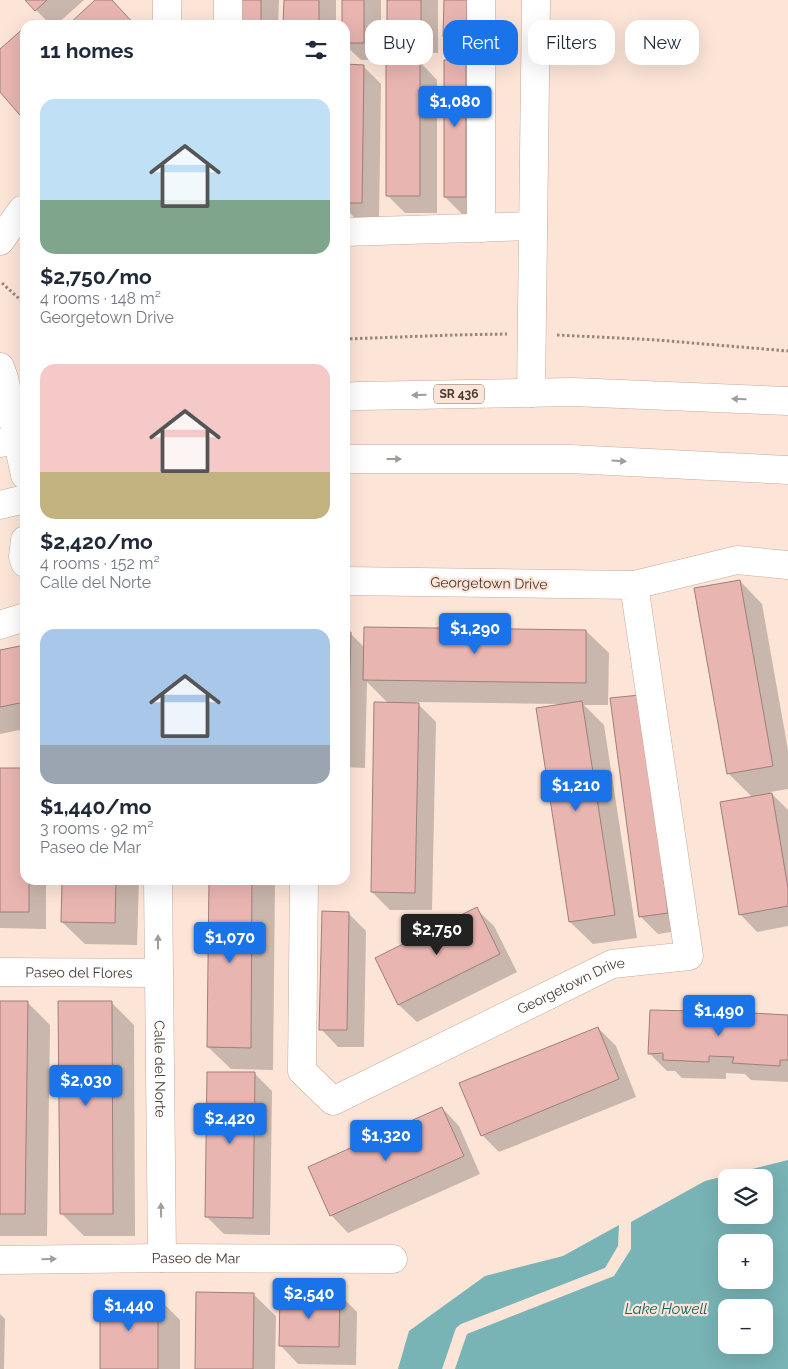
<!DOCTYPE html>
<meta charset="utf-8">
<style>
body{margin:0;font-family:Raleway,sans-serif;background:#f2f2f3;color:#1f2937;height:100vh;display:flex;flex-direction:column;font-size:19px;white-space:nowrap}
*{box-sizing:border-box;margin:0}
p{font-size:16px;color:#747a83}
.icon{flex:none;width:28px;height:28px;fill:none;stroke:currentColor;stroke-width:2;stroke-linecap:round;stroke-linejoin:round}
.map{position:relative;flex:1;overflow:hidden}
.details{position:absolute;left:20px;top:20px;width:330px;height:865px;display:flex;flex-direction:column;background:#fff;border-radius:15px;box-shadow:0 5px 20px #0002}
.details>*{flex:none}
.top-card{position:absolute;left:365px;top:20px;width:348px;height:45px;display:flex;gap:10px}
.controls{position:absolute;left:718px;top:1169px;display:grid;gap:10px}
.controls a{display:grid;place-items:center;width:55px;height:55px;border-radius:10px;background:#fff;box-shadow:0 5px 20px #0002;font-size:25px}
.price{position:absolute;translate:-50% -42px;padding:0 11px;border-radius:5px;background:#1a73e8;color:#fff;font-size:16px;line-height:32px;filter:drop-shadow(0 1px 2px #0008)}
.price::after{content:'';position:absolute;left:50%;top:30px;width:15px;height:11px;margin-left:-8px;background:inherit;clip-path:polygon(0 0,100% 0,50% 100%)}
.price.selected{background:#222;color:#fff}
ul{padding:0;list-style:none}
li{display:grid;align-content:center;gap:10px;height:265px;padding:0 20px}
li span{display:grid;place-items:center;height:155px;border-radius:15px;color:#555}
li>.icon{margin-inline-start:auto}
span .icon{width:90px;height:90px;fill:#fffc;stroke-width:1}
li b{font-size:21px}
h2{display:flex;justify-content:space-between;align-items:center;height:60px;padding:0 20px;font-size:21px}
.tag{padding:0 18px;border-radius:15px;background:#fff;box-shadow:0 5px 20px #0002;font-size:18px;line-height:45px}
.tag.selected{background:#1a73e8;color:#fff}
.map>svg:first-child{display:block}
.water{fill:#78b3b5;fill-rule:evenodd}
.shadow{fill:#0003}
.building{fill:#e9b5b1;stroke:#9e7f7c}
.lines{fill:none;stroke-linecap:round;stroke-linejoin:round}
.minor-casing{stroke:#c7ab9b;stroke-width:29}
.major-casing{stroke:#c7ab9b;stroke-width:29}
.path{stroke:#98867c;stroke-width:3;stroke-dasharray:2.5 2.5;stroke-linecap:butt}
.minor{stroke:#fff;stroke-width:28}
.major{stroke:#fff;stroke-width:28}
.oneway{fill:#a29c98}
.labels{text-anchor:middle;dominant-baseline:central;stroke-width:4.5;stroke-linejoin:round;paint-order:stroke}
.shield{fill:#fce4d7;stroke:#7c6c64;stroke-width:1}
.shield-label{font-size:12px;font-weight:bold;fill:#453932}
.street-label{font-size:14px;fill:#453932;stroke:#fce4d7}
.water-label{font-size:15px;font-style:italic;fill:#0f6366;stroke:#fce4d7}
</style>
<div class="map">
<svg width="788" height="1369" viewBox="0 0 788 1369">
<rect width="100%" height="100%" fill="#fce4d7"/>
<path class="water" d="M788 1160V1369H455L467 1334 614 1276 631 1249V1222L705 1181ZM726 1178H764V1215H726ZM726 1242H764V1280H726ZM726 1308H764V1345H726Z
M619 1225 618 1246 605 1268 461 1324 456 1328 442 1369H398L409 1331 485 1276 563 1256Z"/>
<path class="shadow" d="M26 0H84L56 25H51Z
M238 0H279L278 25H237Z
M285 0H336V25H285Z
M344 0H381V60H361L345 45Z
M389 0H438V53H406L388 36Z
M445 0H484L483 54H462L445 37Z
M466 61 483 78V214H462L445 197Z
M420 62 437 80V213H405L387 195Z
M345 66H363L381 84 379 220H357L345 208Z
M740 581 762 604 788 750V789L770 792 788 810V926L757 932 740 914 752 797 728 773Z
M586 631 609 653 608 705H584L604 725 637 938 593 944 570 922 560 704 416 702 436 722 432 910H390L372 892 389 704 367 682 365 768 345 767V633H350L365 648Z
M25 646V729L0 734V651Z
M639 696 685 930 658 934 640 916Z
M0 769H25V880H46V929L0 928Z
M63 880H139L137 945 85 944 62 922Z
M210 880H275L273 1070 231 1069 208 1047Z
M476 909 494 926 517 972 417 1022 399 1005 377 959Z
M348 913 366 931 364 1047H338L321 1029Z
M0 1002H27L50 1025 47 1236H0Z
M111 1002 134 1025 135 1236H84L61 1213Z
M693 1012 698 1017 753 1020 788 1016V1082L751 1080 745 1074 726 1073V1079L682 1078 675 1071H667L649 1053Z
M598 1028 616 1046 636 1097 499 1152 482 1135Z
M254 1073 272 1091 270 1235 224 1234 207 1217Z
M442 1108 459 1126 480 1174 348 1233 331 1215Z
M253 1294 276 1316 275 1369H196Z
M340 1295 357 1312 356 1365 298 1364 281 1346Z
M157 1297 180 1320V1369H101Z
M0 1314 5 1319 4 1369H0Z"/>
<path class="building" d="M25 0H47L35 11Z
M95 0H112L135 25H68Z
M236 0H261V25H236Z
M284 0H319V25H283Z
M342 0H364V43H345V25H342Z
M387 0H421V36H387Z
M444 0H467L466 37H443Z
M34 20 39 25H28Z
M25 27V121L0 92V49Z
M444 60H466V197H444Z
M386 61H420V196H386Z
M345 64 364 65 362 203H345Z
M740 580 773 766 727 774 694 588Z
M364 627 586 630V683L363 680Z
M345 632H351L348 751 345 750Z
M25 645V702L0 707V650Z
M640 695 668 913 639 917 610 698Z
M582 701 615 915 569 922 536 708Z
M374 702 419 703 415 893 371 892Z
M0 768H25V880H29V912H0Z
M772 793 788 888V906L739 915 720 802Z
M62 880H116L115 923 61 922Z
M209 880H252L251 1048 207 1047Z
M477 907 500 954 398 1005 375 958Z
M322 911 349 912 347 1030H319Z
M0 1001H28L25 1214H0Z
M58 1001H112L113 1214H60Z
M650 1010 694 1011V1015L752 1019V1013L788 1015V1060H780V1066L732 1063 734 1057 709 1056V1062L663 1060V1053L648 1054Z
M598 1027 619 1079 481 1136 459 1083Z
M207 1072H255L253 1218 205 1217Z
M442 1107 464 1156 330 1216 308 1167Z
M196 1292 254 1293 253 1369H195Z
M280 1292 340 1293 339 1347 279 1346Z
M100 1296H158V1369H100Z"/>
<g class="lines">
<g class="minor-casing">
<g id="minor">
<path d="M167 25V0"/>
<path d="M228 25V0"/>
<path d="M481 228V0"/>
<path d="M345 232 533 226"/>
<path d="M0 241 22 210H25"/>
<path d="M0 367 4 378 25 475"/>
<path d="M531 393 536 0"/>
<path d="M25 540 23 557 25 563"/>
<path d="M634 585 737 560 788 565"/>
<path d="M0 625 25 617"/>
<path id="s1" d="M158 880 162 1258"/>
<path id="s2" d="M304 880 302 1071 333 1101 612 964 689 956 634 585 345 581"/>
<path id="s3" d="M0 972 158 973"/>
<path id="s4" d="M0 1260 162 1258 393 1259"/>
</g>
</g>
<g class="major-casing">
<path id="major" d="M345 397 359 396 573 392 788 401
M0 443 25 438
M345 459H570L788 470
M0 505 25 499"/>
</g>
<path class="path" d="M2 283 25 304
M557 335 657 340 788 351
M345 339 454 335 507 334"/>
<use href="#minor" class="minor"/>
<use href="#major" class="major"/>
</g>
<defs><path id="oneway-solid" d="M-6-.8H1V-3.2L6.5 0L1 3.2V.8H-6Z" transform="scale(1.25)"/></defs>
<g class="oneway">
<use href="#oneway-solid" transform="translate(419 395) rotate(179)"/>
<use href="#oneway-solid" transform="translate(739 399) rotate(-178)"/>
<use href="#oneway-solid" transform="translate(394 459)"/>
<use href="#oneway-solid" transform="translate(619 461) rotate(3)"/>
<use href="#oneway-solid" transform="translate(158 942) rotate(-90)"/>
<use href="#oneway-solid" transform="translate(161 1210) rotate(-91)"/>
<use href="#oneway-solid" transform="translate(49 1259) rotate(-1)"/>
</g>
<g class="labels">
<rect class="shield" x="434" y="384.5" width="50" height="19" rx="4"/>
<g class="shield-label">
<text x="459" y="394">SR 436</text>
</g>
<g class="street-label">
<text transform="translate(489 583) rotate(1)">Georgetown Drive</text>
<text stroke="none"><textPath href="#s3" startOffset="79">Paseo del Flores</textPath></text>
<text stroke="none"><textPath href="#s2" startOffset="499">Georgetown Drive</textPath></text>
<text stroke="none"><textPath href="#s1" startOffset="189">Calle del Norte</textPath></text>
<text stroke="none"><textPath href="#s4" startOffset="196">Paseo de Mar</textPath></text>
</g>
<g class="water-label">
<text x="666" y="1309">Lake Howell</text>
</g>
</g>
</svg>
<div class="controls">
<a><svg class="icon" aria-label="layers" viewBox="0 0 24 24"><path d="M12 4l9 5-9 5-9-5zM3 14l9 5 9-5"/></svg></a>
<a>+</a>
<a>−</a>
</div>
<b class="price" style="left:455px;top:128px">$1,080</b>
<b class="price" style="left:475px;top:655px">$1,290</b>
<b class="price" style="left:576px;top:812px">$1,210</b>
<b class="price selected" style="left:437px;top:956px">$2,750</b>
<b class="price" style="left:230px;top:964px">$1,070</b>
<b class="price" style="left:719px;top:1037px">$1,490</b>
<b class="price" style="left:86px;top:1107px">$2,030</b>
<b class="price" style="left:230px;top:1145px">$2,420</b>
<b class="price" style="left:386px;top:1162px">$1,320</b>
<b class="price" style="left:309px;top:1320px">$2,540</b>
<b class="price" style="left:129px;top:1332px">$1,440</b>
<div class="top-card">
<a class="tag">Buy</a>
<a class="tag selected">Rent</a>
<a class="tag">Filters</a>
<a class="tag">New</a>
</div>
<section class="details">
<h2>11 homes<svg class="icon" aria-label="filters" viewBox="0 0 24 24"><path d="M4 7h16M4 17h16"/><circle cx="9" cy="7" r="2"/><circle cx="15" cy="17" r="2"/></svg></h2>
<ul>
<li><span style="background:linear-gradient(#bfe0f5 65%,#7fa58c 0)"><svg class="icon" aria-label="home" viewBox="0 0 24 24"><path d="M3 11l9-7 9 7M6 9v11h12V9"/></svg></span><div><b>$2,750/mo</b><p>4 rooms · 148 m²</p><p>Georgetown Drive</p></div></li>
<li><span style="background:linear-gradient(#f6c9c9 70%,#c2b280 0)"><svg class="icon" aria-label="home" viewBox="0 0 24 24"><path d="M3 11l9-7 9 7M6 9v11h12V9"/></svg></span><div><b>$2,420/mo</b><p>4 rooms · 152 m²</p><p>Calle del Norte</p></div></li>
<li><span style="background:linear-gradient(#a9c7e8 75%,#9aa5b1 0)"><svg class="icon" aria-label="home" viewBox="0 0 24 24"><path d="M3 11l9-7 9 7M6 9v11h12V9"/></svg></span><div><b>$1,440/mo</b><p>3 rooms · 92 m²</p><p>Paseo de Mar</p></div></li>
</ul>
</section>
</div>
